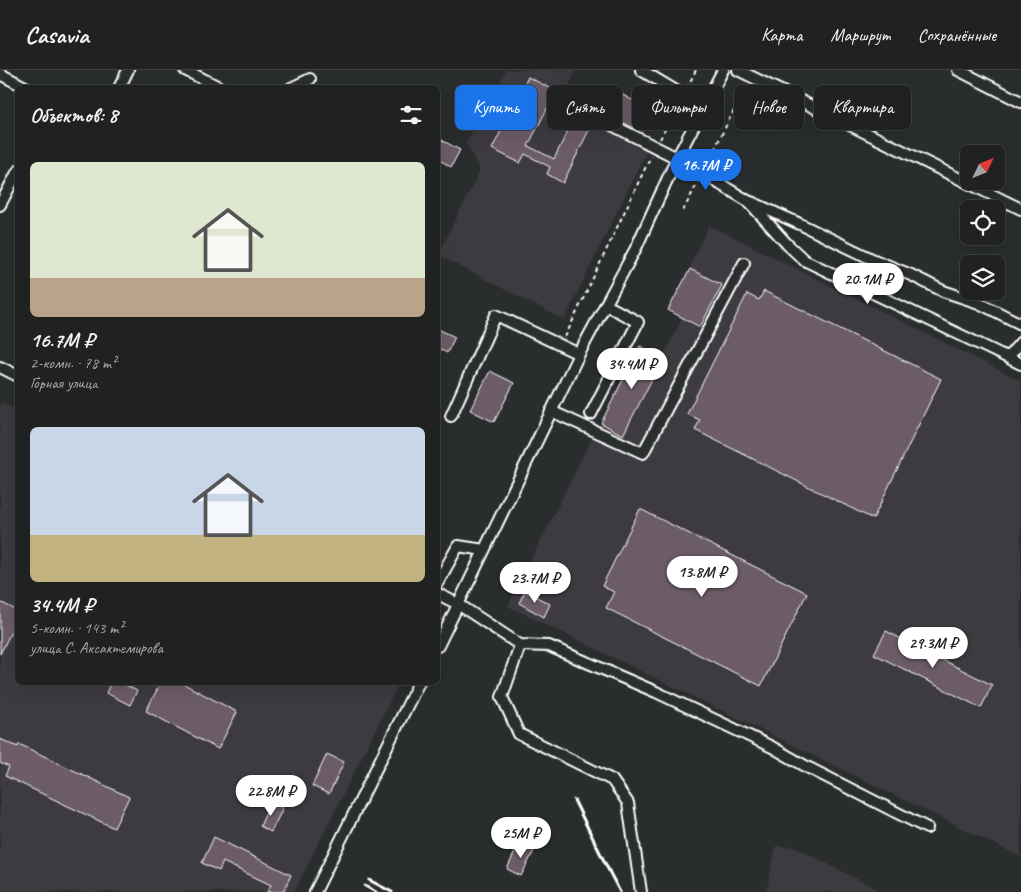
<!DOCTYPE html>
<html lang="ru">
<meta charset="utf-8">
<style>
body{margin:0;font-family:Caveat,sans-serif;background:#282a2a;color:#f1f3f6;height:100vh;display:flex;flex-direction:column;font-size:19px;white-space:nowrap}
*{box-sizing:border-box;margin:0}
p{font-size:16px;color:#a2a4a5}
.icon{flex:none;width:28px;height:28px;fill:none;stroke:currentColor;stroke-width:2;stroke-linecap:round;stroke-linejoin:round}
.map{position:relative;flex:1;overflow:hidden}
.drawer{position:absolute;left:15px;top:15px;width:425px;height:600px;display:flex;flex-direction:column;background:#202222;border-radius:8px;box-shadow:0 5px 20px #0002,0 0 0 1px #3d3f40}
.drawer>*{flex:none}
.top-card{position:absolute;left:455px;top:15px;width:475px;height:45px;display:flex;gap:10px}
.needle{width:32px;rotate:47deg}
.buttons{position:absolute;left:960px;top:75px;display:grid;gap:10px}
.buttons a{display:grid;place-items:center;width:45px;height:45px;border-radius:8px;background:#202222;box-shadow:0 5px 20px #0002,0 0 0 1px #3d3f40;font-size:25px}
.price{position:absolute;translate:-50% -42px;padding:0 11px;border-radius:18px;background:#fff;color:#222;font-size:16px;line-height:32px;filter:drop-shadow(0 1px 2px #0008)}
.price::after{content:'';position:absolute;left:50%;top:30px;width:15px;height:11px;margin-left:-8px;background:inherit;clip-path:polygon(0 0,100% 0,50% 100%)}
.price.selected{background:#1a73e8;color:#fff}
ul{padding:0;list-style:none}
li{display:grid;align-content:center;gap:10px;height:265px;padding:0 15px}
li span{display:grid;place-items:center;height:155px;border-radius:8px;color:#555}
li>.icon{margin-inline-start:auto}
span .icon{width:90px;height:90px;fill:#fffc;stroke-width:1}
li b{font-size:21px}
h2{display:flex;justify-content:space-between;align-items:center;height:60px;padding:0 15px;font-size:21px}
.pill{padding:0 18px;border-radius:8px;background:#202222;box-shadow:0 5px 20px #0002,0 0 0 1px #3d3f40;font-size:18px;line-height:45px}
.pill.selected{background:#1a73e8;color:#fff}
header{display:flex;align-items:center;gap:30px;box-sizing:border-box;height:70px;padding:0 25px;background:#202222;border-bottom:1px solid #3d3f40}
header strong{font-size:24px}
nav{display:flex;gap:28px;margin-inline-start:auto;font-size:18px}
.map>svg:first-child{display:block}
.built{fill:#3e3b3f}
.building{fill:#6c5c67;stroke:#fff}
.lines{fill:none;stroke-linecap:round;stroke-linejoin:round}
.minor-casing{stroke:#fff;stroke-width:14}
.path{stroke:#fff;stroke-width:2;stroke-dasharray:4 4;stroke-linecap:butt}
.minor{stroke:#2a2d2e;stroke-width:10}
.rail{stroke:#fff;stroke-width:3}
</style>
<header>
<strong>Casavia</strong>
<nav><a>Карта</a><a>Маршрут</a><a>Сохранённые</a></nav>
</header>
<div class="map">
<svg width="1021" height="822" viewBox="0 0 1021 822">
<rect width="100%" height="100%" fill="#2a2d2e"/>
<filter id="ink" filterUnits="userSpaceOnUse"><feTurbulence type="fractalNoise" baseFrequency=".02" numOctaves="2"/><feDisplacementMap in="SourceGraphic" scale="10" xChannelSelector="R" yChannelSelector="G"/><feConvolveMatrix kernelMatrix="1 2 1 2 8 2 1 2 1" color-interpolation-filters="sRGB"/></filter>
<g filter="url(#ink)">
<path class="built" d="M506 0H576L566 23 645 67 647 80 564 250 438 185 480 100 466 73Z
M709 155 1021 311V787L508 536 588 376 601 353 640 276 663 287 682 248 668 240 690 199 692 191Z
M0 332 17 341 18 612 399 613 294 822H0Z
M776 776 795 777 876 819 877 822H766Z"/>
<path class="building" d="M528 7 556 21 528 76 554 89 574 48 591 56 563 113 547 104 550 97 525 84 520 93 492 79Z
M610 18 647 38 636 59 598 40Z
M438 68 460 80 451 97 438 89Z
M690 199 722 215 700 257 668 240Z
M764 221 941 309 873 449 695 360 700 350 687 344 747 224 759 230Z
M438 259 455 267 447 283 438 278Z
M640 276 663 288 623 365 601 353Z
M490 301 514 313 494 352 470 340Z
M640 439 807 523 761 616 606 538 614 522 602 516Z
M525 521 550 534 544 547 519 533Z
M0 532 18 541V548L0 584Z
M886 561 992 615 981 638 874 584Z
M111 612H120L137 621 130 635 106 623Z
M161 612H180L237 642 218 679 146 641Z
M0 669 18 677 19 674 129 727 114 758 5 706 9 697 0 693Z
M327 684 344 692 329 724 312 716Z
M271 732 283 738 271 762 260 756Z
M214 767 291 805 283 822H267L271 815 223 792 219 801 202 793Z
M520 771 535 779 521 806 507 799Z"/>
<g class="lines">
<g class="minor-casing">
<path id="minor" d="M185 0 221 18
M641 0 703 37
M738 0 1021 139
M958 0 1021 32
M0 4 27 18
M119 18 128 0
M291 18 310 9
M596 47 677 88 748 131 787 174 804 190 1021 294
M751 132 800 154 874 190 911 205 943 221 979 233 1021 254
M0 135 18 101
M1008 287 1021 272
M0 297 18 306
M551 341 643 383 744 193
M591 344 638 252 606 235
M451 346 496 245 579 284
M438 512 458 476 484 480
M438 524 458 534 520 575 549 576 656 622 772 677 807 697 927 758
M520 575 502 627 519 664 612 710 628 733 641 822
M438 576 579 284 636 178 677 88 723 0
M315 822 419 612"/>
</g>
<path class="path" d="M687 18 696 0
M660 69 679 33
M707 94 746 16
M683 141 698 112
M565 267 651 86"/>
<use href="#minor" class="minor"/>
<path class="rail" d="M574 730 610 803 620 822
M369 810 392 822
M365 816 376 822"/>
</g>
</g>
</svg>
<div class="buttons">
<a><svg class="needle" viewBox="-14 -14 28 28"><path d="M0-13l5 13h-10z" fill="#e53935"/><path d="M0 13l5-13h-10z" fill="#a2a4a5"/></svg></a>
<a><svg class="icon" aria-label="locate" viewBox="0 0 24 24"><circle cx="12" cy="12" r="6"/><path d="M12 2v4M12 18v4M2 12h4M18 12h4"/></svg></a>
<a><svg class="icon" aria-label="layers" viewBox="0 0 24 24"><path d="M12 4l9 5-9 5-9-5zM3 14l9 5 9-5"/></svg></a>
</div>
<b class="price selected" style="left:706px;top:121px">16.7M ₽</b>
<b class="price" style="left:868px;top:235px">20.1M ₽</b>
<b class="price" style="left:632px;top:320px">34.4M ₽</b>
<b class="price" style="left:702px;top:528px">13.8M ₽</b>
<b class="price" style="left:535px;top:534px">23.7M ₽</b>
<b class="price" style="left:933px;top:599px">29.3M ₽</b>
<b class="price" style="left:271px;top:747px">22.8M ₽</b>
<b class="price" style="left:521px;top:789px">25M ₽</b>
<div class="top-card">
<a class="pill selected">Купить</a>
<a class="pill">Снять</a>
<a class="pill">Фильтры</a>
<a class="pill">Новое</a>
<a class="pill">Квартира</a>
</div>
<section class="drawer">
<h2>Объектов: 8<svg class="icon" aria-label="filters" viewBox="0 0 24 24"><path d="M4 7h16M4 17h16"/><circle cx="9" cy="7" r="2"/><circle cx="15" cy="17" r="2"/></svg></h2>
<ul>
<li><span style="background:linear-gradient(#dfe7d0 75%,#b9a48a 0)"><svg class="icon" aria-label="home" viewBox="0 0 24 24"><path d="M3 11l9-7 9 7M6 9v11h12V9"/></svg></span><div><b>16.7M ₽</b><p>2-комн. · 78 m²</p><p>Горная улица</p></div></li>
<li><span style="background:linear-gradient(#c9d6e8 70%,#c2b280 0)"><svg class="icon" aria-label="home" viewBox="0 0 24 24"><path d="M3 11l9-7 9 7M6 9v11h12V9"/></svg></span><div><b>34.4M ₽</b><p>5-комн. · 143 m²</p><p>улица С. Аксактемирова</p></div></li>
</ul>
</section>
</div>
